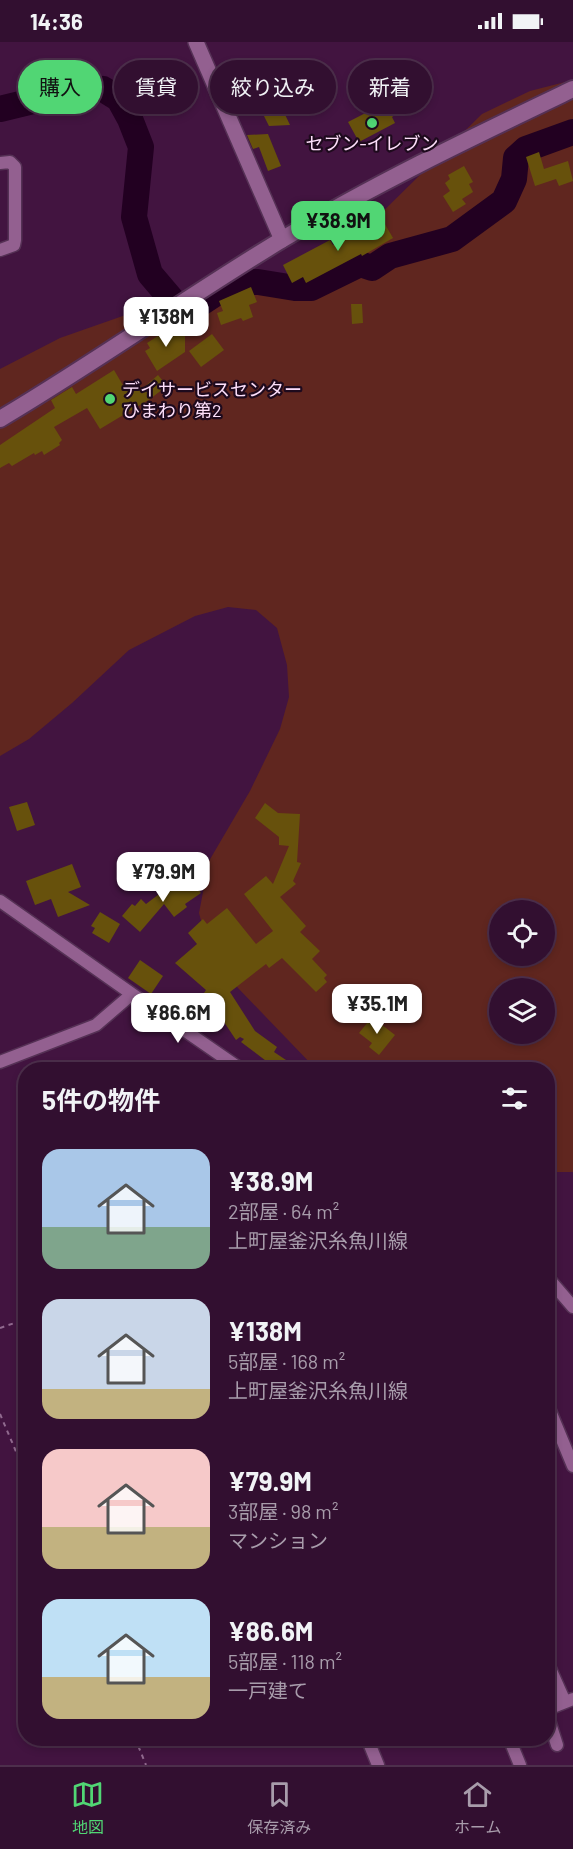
<!DOCTYPE html>
<html lang="ja">
<meta charset="utf-8">
<style>
body{margin:0;font-family:Barlow,"Noto Sans JP",sans-serif;background:#3a1838;color:#f1f3f6;height:100vh;display:flex;flex-direction:column;font-size:22px;white-space:nowrap}
*{box-sizing:border-box;margin:0}
p{font-size:20px;color:#a89cab}
.icon{flex:none;width:33px;height:33px;fill:none;stroke:currentColor;stroke-width:2;stroke-linecap:round;stroke-linejoin:round}
.map{position:relative;flex:1;overflow:hidden}
.panel{position:absolute;left:18px;top:1020px;width:537px;height:684px;display:flex;flex-direction:column;background:#320f30;border-radius:24px;box-shadow:0 3px 9px #0003,0 0 0 2px #4d2f4c}
.panel>*{flex:none}
.top-card{position:absolute;left:18px;top:18px;width:537px;height:54px;display:flex;gap:12px}
.fabs{position:absolute;left:489px;top:858px;display:grid;gap:12px}
.fabs a{display:grid;place-items:center;width:66px;height:66px;border-radius:50%;background:#320f30;box-shadow:0 3px 9px #0003,0 0 0 2px #4d2f4c;font-size:30px}
.price{position:absolute;translate:-50% -51px;padding:0 14px;border-radius:12px;background:#fff;color:#222;font-size:20px;line-height:39px;filter:drop-shadow(0 2px 3px #0008)}
.price::after{content:'';position:absolute;left:50%;top:36px;width:18px;height:14px;margin-left:-9px;background:inherit;clip-path:polygon(0 0,100% 0,50% 100%)}
.price.on{background:#51d674;color:#111}
ul{padding:0;list-style:none}
li{display:flex;align-items:center;gap:18px;height:150px;padding:0 24px}
li span{display:grid;place-items:center;flex:none;width:168px;height:120px;border-radius:18px;color:#555}
li>.icon{margin-inline-start:auto}
span .icon{width:72px;height:72px;fill:#fffc;stroke-width:1}
li b{font-size:26px}
h2{display:flex;justify-content:space-between;align-items:center;height:72px;padding:0 24px;font-size:26px}
.chip{padding:0 21px;border-radius:27px;background:#320f30;box-shadow:0 3px 9px #0003,0 0 0 2px #4d2f4c;font-size:21px;line-height:54px}
.chip.on{background:#51d674;color:#111}
.status{display:flex;justify-content:space-between;align-items:center;height:42px;padding:0 30px;background:#320f30;direction:ltr}
.status svg{height:16px;fill:currentColor}
.dock{display:flex;justify-content:space-around;align-items:center;height:84px;border-top:2px solid #4d2f4c;background:#320f30;font-size:16px;color:#a89cab}
.dock a{display:grid;justify-items:center;gap:3px}
.dock .on{color:#51d674}
.map>svg:first-child{display:block}
.green{fill:#60261f;fill-rule:evenodd}
.lines{fill:none;stroke-linecap:round;stroke-linejoin:round}
.river{stroke:#220021;stroke-width:26}
.building{fill:#67510c}
.minor-casing{stroke:#553155;stroke-width:15}
.tertiary-casing{stroke:#553155;stroke-width:18}
.secondary-casing{stroke:#553155;stroke-width:20}
.path{stroke:#916a8f;stroke-width:2;stroke-dasharray:4.5 4.5;stroke-linecap:butt}
.minor{stroke:#936090;stroke-width:12}
.tertiary{stroke:#936090;stroke-width:15}
.secondary{stroke:#936090;stroke-width:16}
.poi-dot{fill:#51d674;stroke:#1e0a1d;stroke-width:2}
.labels{text-anchor:middle;dominant-baseline:central;stroke-width:4.5;stroke-linejoin:round;paint-order:stroke}
.poi-label{font-size:18px;fill:#fddffa;stroke:#1e0a1d}
</style>
<div class="status"><b>14:36</b><svg viewBox="0 0 49 12"><path d="M0 12V9h3v3zM5 12V6h3v6zM10 12V3h3v9zM15 12V0h3v12zM26 1h20v11H26zM47 4h2v5h-2z"/></svg></div>
<div class="map">
<svg width="573" height="1723" viewBox="0 0 573 1723">
<rect width="100%" height="100%" fill="#421440"/>
<path class="green" d="M573 38V1130H548V1028L316 1027 238 946 210 912 199 871 209 819 250 749 280 687 289 655 287 623 277 586 256 568 228 565 195 574 129 608 72 661 29 697 0 714V327L60 296 137 269 212 260 280 243 362 190 482 72 530 49ZM500 868H544V914H500ZM500 946H544V992H500Z"/>
<g class="lines">
<path class="river" d="M0 67 37 58 61 48 80 45 103 47 119 57 130 77 141 105 134 175 150 232 184 272 233 240H258L295 246H311L360 222 372 226 390 214 452 197 504 159 514 137 516 116 526 107 573 90"/>
</g>
<path class="building" d="M260 40 266 56 237 68 230 52Z
M385 61V63L389 61 395 73 392 75 395 81 359 100 348 80Z
M281 64 290 83 269 84 263 72Z
M268 92 281 124 268 129 259 105 253 107 247 93Z
M539 110 544 127 568 119 573 139 559 144 556 137 535 144 526 115Z
M464 124 473 140 469 142 473 150 462 157 466 162 453 170 443 154 450 149 445 141 450 137 448 133Z
M376 177 377 180 382 177 393 196 362 214 361 212 306 241 303 235 292 241 283 223 330 198 333 203Z
M251 245 257 260 249 263 253 275 243 279 241 276 221 283 217 271 223 269 219 259Z
M351 262H362L363 281 352 282Z
M185 289V310L157 329 145 309 150 306 147 301 164 290Z
M212 292 224 308 201 325 189 309Z
M114 328 124 345 137 338 142 347 158 333 167 344 150 357 100 387 87 366 54 385 62 398 59 401 60 403 44 413 42 409 35 413 34 411 12 424 9 421 0 426V403L55 366 51 358 72 345 76 352Z
M27 760 35 783 17 789 9 765Z
M265 761 278 771 300 772 297 820 301 821 293 839 296 842 280 855 306 884 300 890 320 909 312 917 327 933 324 936 327 940 316 950 282 916 269 926 266 922 230 950 255 989 277 1005 274 1010 301 1028H278L241 1000 244 997 240 995 236 998 218 971 217 972 202 954 206 948 175 921 197 902 188 891 203 877 207 882 227 866 256 902 273 889 244 852 266 834 273 842 289 804 279 803V795L255 776Z
M72 822 81 845 68 850 90 863 58 875 51 857 35 863 26 839Z
M192 833 200 845 198 847 201 851 185 862 187 865 174 875 164 862 140 890 122 874 132 862 135 864 141 857 146 862 179 837 182 841Z
M100 870 120 882 109 901 92 891 95 886 91 884Z
M140 918 163 934 151 952 128 936Z
M372 975 395 993 379 1013 369 1005 372 1001 359 991Z"/>
<g class="lines">
<g class="minor-casing">
<path id="minor" d="M0 121 10 120 15 125V198L14 203 0 208
M0 859 132 952 242 1028
M0 1020 96 983 132 952
M548 1236 573 1265
M548 1364 573 1424
M548 1622 565 1660
M548 1667 573 1657
M548 1675 557 1703
M367 1696 378 1723
M509 1696 520 1723"/>
</g>
<g class="tertiary-casing">
<path id="tertiary" d="M196 0 282 198"/>
</g>
<g class="secondary-casing">
<path id="secondary" d="M0 377C96 320 187 255 283 197 376 141 475 94 573 47"/>
</g>
<path class="path" d="M0 1286 26 1277
M0 1372 26 1433
M135 1696 146 1723"/>
<use href="#minor" class="minor"/>
<use href="#tertiary" class="tertiary"/>
<use href="#secondary" class="secondary"/>
</g>
<g class="poi-dot">
<circle cx="372" cy="81" r="6"/>
<circle cx="110" cy="357" r="6"/>
</g>
<g class="labels">
<g class="poi-label">
<text x="372" y="101">セブン-イレブン</text>
<text x="122" y="347" text-anchor="start">デイサービスセンター<tspan x="122" dy="21">ひまわり第2</tspan></text>
</g>
</g>
</svg>
<div class="fabs">
<a><svg class="icon" aria-label="locate" viewBox="0 0 24 24"><circle cx="12" cy="12" r="6"/><path d="M12 2v4M12 18v4M2 12h4M18 12h4"/></svg></a>
<a><svg class="icon" aria-label="layers" viewBox="0 0 24 24"><path d="M12 4l9 5-9 5-9-5zM3 14l9 5 9-5"/></svg></a>
</div>
<b class="price on" style="left:338px;top:210px">¥38.9M</b>
<b class="price" style="left:166px;top:306px">¥138M</b>
<b class="price" style="left:163px;top:861px">¥79.9M</b>
<b class="price" style="left:377px;top:993px">¥35.1M</b>
<b class="price" style="left:178px;top:1002px">¥86.6M</b>
<div class="top-card">
<a class="chip on">購入</a>
<a class="chip">賃貸</a>
<a class="chip">絞り込み</a>
<a class="chip">新着</a>
</div>
<section class="panel">
<h2>5件の物件<svg class="icon" aria-label="filters" viewBox="0 0 24 24"><path d="M4 7h16M4 17h16"/><circle cx="9" cy="7" r="2"/><circle cx="15" cy="17" r="2"/></svg></h2>
<ul>
<li><span style="background:linear-gradient(#a9c7e8 65%,#7fa58c 0)"><svg class="icon" aria-label="home" viewBox="0 0 24 24"><path d="M3 11l9-7 9 7M6 9v11h12V9"/></svg></span><div><b>¥38.9M</b><p>2部屋 · 64 m²</p><p>上町屋釜沢糸魚川線</p></div></li>
<li><span style="background:linear-gradient(#c9d6e8 75%,#c2b280 0)"><svg class="icon" aria-label="home" viewBox="0 0 24 24"><path d="M3 11l9-7 9 7M6 9v11h12V9"/></svg></span><div><b>¥138M</b><p>5部屋 · 168 m²</p><p>上町屋釜沢糸魚川線</p></div></li>
<li><span style="background:linear-gradient(#f6c9c9 65%,#c2b280 0)"><svg class="icon" aria-label="home" viewBox="0 0 24 24"><path d="M3 11l9-7 9 7M6 9v11h12V9"/></svg></span><div><b>¥79.9M</b><p>3部屋 · 98 m²</p><p>マンション</p></div></li>
<li><span style="background:linear-gradient(#bfe0f5 65%,#c2b280 0)"><svg class="icon" aria-label="home" viewBox="0 0 24 24"><path d="M3 11l9-7 9 7M6 9v11h12V9"/></svg></span><div><b>¥86.6M</b><p>5部屋 · 118 m²</p><p>一戸建て</p></div></li>
</ul>
</section>
</div>
<nav class="dock">
<a class="on"><svg class="icon" aria-label="map" viewBox="0 0 24 24"><path d="M3 6l6-2 6 2 6-2v14l-6 2-6-2-6 2zM9 4v14M15 6v14"/></svg>地図</a>
<a><svg class="icon" aria-label="saved" viewBox="0 0 24 24"><path d="M7 4h10v16l-5-4-5 4z"/></svg>保存済み</a>
<a><svg class="icon" aria-label="home" viewBox="0 0 24 24"><path d="M3 11l9-7 9 7M6 9v11h12V9"/></svg>ホーム</a>
</nav>
